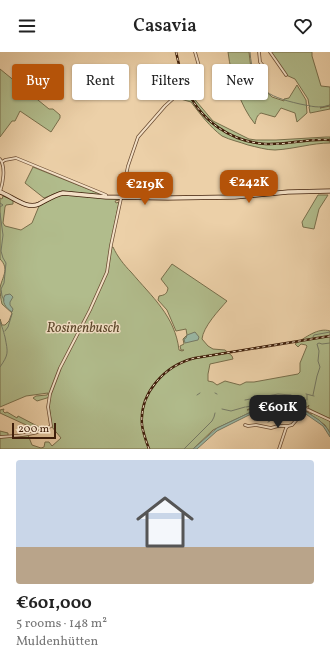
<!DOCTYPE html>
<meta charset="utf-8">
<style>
body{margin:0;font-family:Vollkorn,serif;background:#f6f6f6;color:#222;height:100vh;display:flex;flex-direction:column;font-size:15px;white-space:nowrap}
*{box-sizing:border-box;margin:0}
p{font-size:13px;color:#767676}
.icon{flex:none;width:22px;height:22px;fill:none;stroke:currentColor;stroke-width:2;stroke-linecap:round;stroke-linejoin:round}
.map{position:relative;height:397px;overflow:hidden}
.side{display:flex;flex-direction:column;background:#fff;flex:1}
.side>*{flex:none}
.guide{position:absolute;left:12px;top:12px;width:306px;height:36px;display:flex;gap:8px}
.scale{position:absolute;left:12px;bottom:10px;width:44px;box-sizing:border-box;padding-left:4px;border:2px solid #3f1f0a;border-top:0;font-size:11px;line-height:14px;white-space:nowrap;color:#3f1f0a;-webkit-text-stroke:3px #f3e0c6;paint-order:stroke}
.price{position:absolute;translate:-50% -34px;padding:0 9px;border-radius:8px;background:#b45309;color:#fff;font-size:13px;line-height:26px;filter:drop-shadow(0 1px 2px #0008)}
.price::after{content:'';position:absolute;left:50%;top:24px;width:12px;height:9px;margin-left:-6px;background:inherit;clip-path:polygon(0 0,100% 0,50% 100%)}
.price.selected{background:#222;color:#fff}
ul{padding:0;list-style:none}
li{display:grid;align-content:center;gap:8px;height:212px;padding:0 16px}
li+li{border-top:1px solid #e0e0e0}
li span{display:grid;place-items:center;height:124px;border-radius:4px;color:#555}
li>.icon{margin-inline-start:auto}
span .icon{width:72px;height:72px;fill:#fffc;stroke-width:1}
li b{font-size:17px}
.tag{padding:0 14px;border-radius:4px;background:#fff;box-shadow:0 1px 3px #0004;font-size:14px;line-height:36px}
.tag.selected{background:#b45309;color:#fff}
header{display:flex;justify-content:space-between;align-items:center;height:52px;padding:0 16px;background:#fff;font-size:18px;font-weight:600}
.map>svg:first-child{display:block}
.green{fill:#b1bc8c;stroke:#786e4b}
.water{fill:#99b7a4;stroke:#757a66}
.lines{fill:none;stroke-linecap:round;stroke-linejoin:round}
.stream{stroke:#757a66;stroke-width:1}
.street-casing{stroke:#6a4b32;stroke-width:3.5}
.secondary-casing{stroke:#3f1f0a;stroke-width:5}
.street{stroke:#f3e0c6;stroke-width:2}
.secondary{stroke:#f3e0c6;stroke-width:3.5}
.rail-casing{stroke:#3f1f0a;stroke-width:2.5}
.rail{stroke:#f3e0c6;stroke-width:1;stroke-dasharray:3;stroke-linecap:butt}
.labels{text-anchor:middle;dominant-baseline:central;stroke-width:3;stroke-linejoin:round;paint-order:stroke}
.park-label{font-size:14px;font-style:italic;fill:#5c462a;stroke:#f3e0c6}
</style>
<header><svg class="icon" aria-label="menu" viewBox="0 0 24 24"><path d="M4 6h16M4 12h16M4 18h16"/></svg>Casavia<svg class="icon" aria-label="heart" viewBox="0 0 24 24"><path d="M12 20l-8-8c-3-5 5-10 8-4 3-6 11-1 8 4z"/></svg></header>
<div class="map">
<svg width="330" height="397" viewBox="0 0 330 397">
<rect width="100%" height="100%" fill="#ecd0a8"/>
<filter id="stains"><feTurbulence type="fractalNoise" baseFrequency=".005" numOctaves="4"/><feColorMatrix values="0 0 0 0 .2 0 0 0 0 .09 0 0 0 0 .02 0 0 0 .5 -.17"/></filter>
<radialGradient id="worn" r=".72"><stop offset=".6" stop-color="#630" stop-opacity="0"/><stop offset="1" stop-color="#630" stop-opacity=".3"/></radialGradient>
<path class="green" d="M228 0H249L251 17 256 30 272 45 284 49V47L289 46 297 33 306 48 307 61 297 70 295 61 281 56 275 65 261 61C257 63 256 67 255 72 240 54 231 24 228 0Z
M271 0H312V4L321 34 330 35V53L320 56 330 54V57L310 61 309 55 310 54 309 53 308 47 295 27 286 23Z
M0 17 49 57H53L60 63V66L51 80 20 59 15 69H12L0 85Z
M191 43 213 69 249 87 256 88H276L326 85H330V91C312 91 294 97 275 98 266 98 257 95 248 93 240 90 230 88 222 84 210 75 200 62 191 50L177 46 180 44 191 47Z
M33 115 105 144 62 139 44 146 25 131Z
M60 142 119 147V148L115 149 116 151 119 150 110 196 113 195C117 204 124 213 131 220 152 245 175 264 179 298L182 299 184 298H181L180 294 184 292 183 287 187 283 186 277 176 279 167 258 158 248 159 244C165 243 167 242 168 236L161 227 172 212 227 249C219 258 203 275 202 287L208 294 213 297 225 298 232 304 233 307 210 312 208 322V329L213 330 217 333 225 329 240 333 246 330H254L298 322 300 320V311L307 294 306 293 301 292 298 295 295 292C305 286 318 275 330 279V367L308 356 309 353 307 355C292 347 261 349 247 358L281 352 300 354 283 353 269 354 249 361 213 378 193 397H0V379L8 381V385L28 383 32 393 41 396 44 395 45 390H49L52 394 61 386 52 375 49 353 50 345 37 349 33 346 36 344 47 343 48 341 26 344 0 355V267L2 273H5L9 269 12 261 2 252C1 248 0 242 0 236 2 225 10 217 0 207V146L2 147 3 144 13 147V152L6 153 5 155 3 171 5 174 21 178 32 171 39 154Z
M318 143H328L319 157 314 177 303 175 302 170Z
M4 357 3 359 5 361 7 360 17 366 18 364 43 377 40 378 35 377 0 361V358Z
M306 359 311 362 313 361 330 369V381L325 373Z"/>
<path class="water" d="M10 242 13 245 10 250V253L13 257 12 260C6 256 1 250 5 243Z
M195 280 199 285 198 288 185 291 184 287 186 286 187 283Z
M283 353 299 355 319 368 327 376 330 381V385L323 374 300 358 285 355 273 356 249 363 217 379 197 397H193L217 376 249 361 269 354Z"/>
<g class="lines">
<path class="stream" d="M250 0C253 37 265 44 300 52 311 54 319 57 330 53
M0 151 3 153 0 155
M0 161 3 183 1 199 3 206 6 211 4 231 1 237 2 244 4 248
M0 270C3 277 3 278 5 285 8 301 9 302 0 315
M5 279 8 275 12 262
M313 285 314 283 330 280
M215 341 217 342
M306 342 314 344
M197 343 200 341
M313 343 317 324 320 315 318 309 319 299 317 292 319 291 322 292 330 291
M245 348 278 342 291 343
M307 348V343
M246 355 280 348 295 349
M222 357 231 359 245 355
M268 370 270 369
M184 397 212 369 214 365 215 361"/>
<g class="street-casing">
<path id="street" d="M259 0 260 10 265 16
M270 0 286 23
M0 107C6 115 3 131 0 140
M2 110 5 108 16 106 106 143V145
M245 373 248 374 256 373 271 376 278 374H288
M0 385C14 384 40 383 51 374L48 355 50 342 60 316 90 258 107 220 111 193 128 114 138 85 165 54 198 24 199 14 195 0
M279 397 286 376 288 374 292 373 306 357 330 368"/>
</g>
<g class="secondary-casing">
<path id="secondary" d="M0 140C12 144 26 158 39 152 47 148 54 143 63 141L106 145 168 146 235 145 288 140 330 139"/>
</g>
<use href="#street" class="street"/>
<use href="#secondary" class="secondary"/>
<g class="rail-casing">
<path id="rail" d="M176 0C179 12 181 24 186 35 199 68 231 90 266 92 288 93 309 86 330 88
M149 397C146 389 143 381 142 373 139 341 165 313 195 306L330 284"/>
</g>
<use href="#rail" class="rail"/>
</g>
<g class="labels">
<g class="park-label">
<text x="83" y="276">Rosinenbusch</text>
</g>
</g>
<rect width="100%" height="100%" filter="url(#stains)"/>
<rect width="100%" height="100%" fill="url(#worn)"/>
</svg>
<div class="scale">200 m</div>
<b class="price" style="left:249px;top:152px">€242K</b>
<b class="price" style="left:145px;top:154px">€219K</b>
<b class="price selected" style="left:278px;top:377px">€601K</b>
<div class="guide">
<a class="tag selected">Buy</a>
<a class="tag">Rent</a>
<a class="tag">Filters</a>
<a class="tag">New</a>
</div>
</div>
<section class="side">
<ul>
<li><span style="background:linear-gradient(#c9d6e8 70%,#b9a48a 0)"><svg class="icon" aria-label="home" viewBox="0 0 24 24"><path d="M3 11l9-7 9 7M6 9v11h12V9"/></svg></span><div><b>€601,000</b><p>5 rooms · 148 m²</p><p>Muldenhütten</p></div></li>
</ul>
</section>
